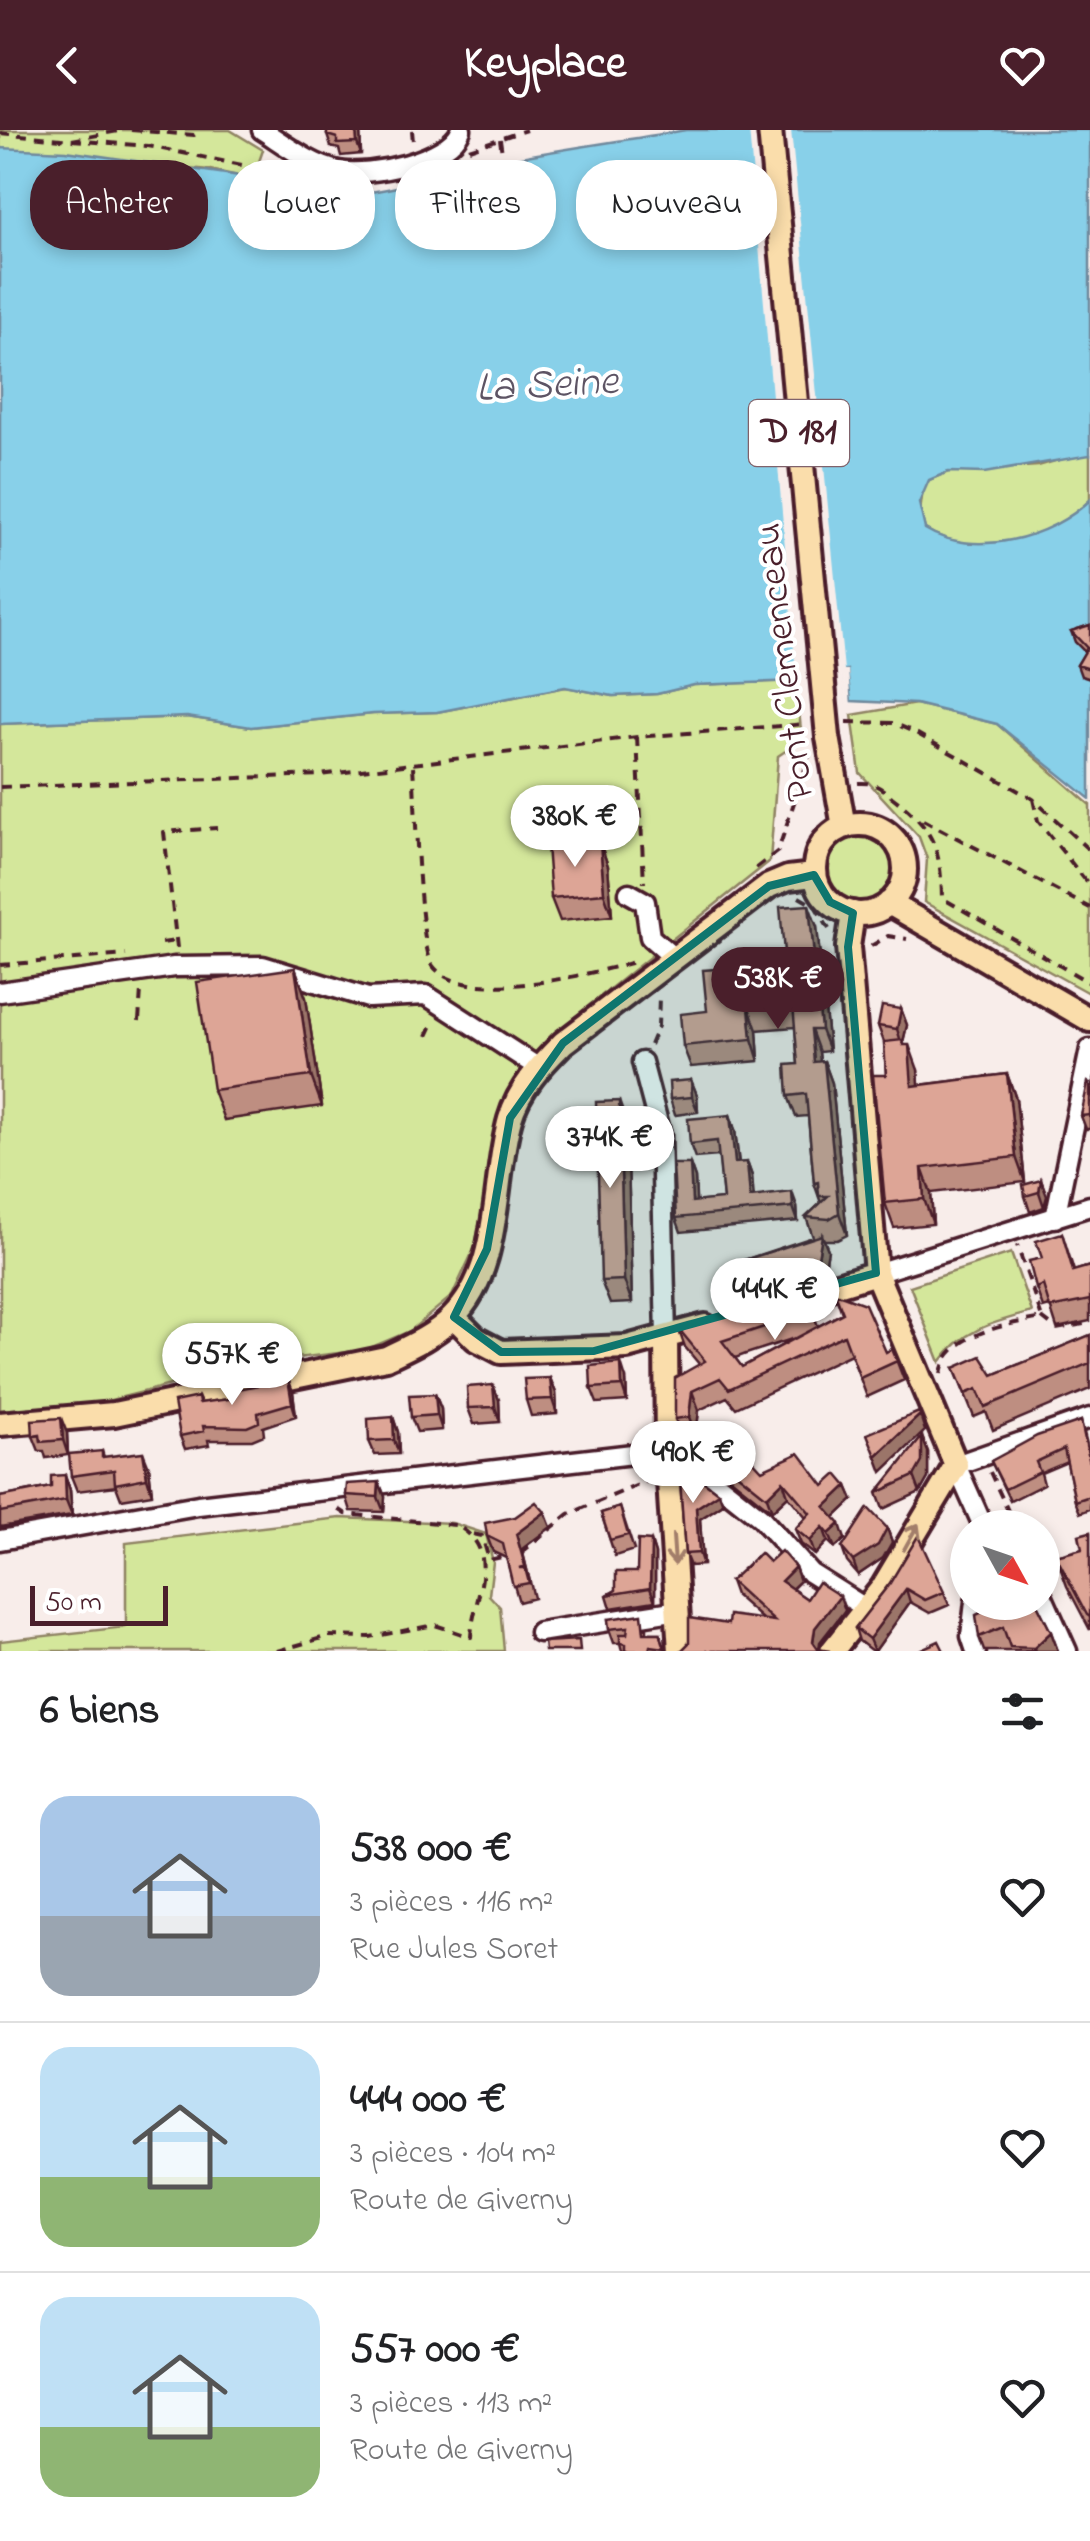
<!DOCTYPE html>
<html lang="fr">
<meta charset="utf-8">
<style>
body{margin:0;font-family:"Indie Flower",sans-serif;background:#f6f6f6;color:#202124;height:100vh;display:flex;flex-direction:column;font-size:38px;white-space:nowrap}
*{box-sizing:border-box;margin:0}
p{font-size:32px;color:#757577}
.icon{flex:none;width:55px;height:55px;fill:none;stroke:currentColor;stroke-width:2;stroke-linecap:round;stroke-linejoin:round}
.map{position:relative;height:1521px;overflow:hidden}
.panel{display:flex;flex-direction:column;background:#fff;flex:1}
.panel>*{flex:none}
.top-card{position:absolute;left:30px;top:30px;width:1030px;height:90px;display:flex;gap:20px}
.needle{width:65px;rotate:130deg}
.tools{position:absolute;left:950px;top:1380px;display:grid;gap:20px}
.tools a{display:grid;place-items:center;width:110px;height:110px;border-radius:50%;background:#fff;box-shadow:0 5px 15px #0003;font-size:50px}
.scale{position:absolute;left:30px;bottom:25px;width:138px;box-sizing:border-box;padding-left:10px;border:5px solid #4a1f2b;border-top:0;font-size:28px;line-height:35px;white-space:nowrap;color:#4a1f2b;-webkit-text-stroke:8px #fff;paint-order:stroke}
.price{position:absolute;translate:-50% -85px;padding:0 22px;border-radius:35px;background:#fff;color:#222;font-size:32px;line-height:65px;filter:drop-shadow(0 2px 5px #0008)}
.price::after{content:'';position:absolute;left:50%;top:60px;width:30px;height:22px;margin-left:-15px;background:inherit;clip-path:polygon(0 0,100% 0,50% 100%)}
.price.selected{background:#4a1f2b;color:#fff}
ul{padding:0;list-style:none}
li{display:flex;align-items:center;gap:30px;height:250px;padding:0 40px}
li+li{border-top:2px solid #e0e0e0}
li span{display:grid;place-items:center;flex:none;width:280px;height:200px;border-radius:30px;color:#555}
li>.icon{margin-inline-start:auto}
span .icon{width:120px;height:120px;fill:#fffc;stroke-width:1}
li b{font-size:42px}
h2{display:flex;justify-content:space-between;align-items:center;height:120px;padding:0 40px;font-size:42px}
.chip{padding:0 35px;border-radius:40px;background:#fff;box-shadow:0 5px 15px #0003;font-size:35px;line-height:90px}
.chip.selected{background:#4a1f2b;color:#fff}
header{display:flex;justify-content:space-between;align-items:center;height:130px;padding:0 40px;background:#4a1f2b;color:#fff;font-size:45px;font-weight:700}
.map>svg:first-child{display:block}
.green{fill:#d4e79b;stroke:#8f8363;stroke-width:2.5}
.water{fill:#88d0e9;stroke:#6f899d;stroke-width:2.5}
.pier{fill:#f8edea}
.lines{fill:none;stroke-linecap:round;stroke-linejoin:round}
.minor-casing{stroke:#4a1f2b;stroke-width:25}
.major-casing{stroke:#4a1f2b;stroke-width:30}
.path{stroke:#4a1f2b;stroke-width:4;stroke-dasharray:10 8;stroke-linecap:butt}
.minor{stroke:#fff;stroke-width:18}
.major{stroke:#faddab;stroke-width:22}
.major-bridge-casing{stroke:#4a1f2b;stroke-width:30;stroke-linecap:butt}
.major-bridge{stroke:#faddab;stroke-width:22}
.wall{fill:#be8e81;stroke:#4a1f2b;stroke-width:2.5;fill-rule:evenodd}
.shaded-wall{fill:#9b7469;stroke:#4a1f2b;stroke-width:2.5}
.building{fill:#dda596;stroke:#4a1f2b;stroke-width:2.5}
.oneway{stroke:#a27e6b}
.marked{fill:#0f766e;fill-opacity:0.2;stroke:#0f766e;stroke-width:8;stroke-linejoin:round}
.labels{text-anchor:middle;dominant-baseline:central;stroke-width:8;stroke-linejoin:round;paint-order:stroke}
.shield{fill:#fff;stroke:#80626b;stroke-width:2.5}
.shield-label{font-size:38px;font-weight:bold;fill:#4a1f2b}
.street-label{font-size:40px;fill:#4a1f2b;stroke:#fff}
.water-label{font-size:42px;font-style:italic;fill:#5d5464;stroke:#fff}
</style>
<header><svg class="icon" aria-label="back" viewBox="0 0 24 24"><path d="M15 5l-7 7 7 7"/></svg>Keyplace<svg class="icon" aria-label="heart" viewBox="0 0 24 24"><path d="M12 20l-8-8c-3-5 5-10 8-4 3-6 11-1 8 4z"/></svg></header>
<div class="map">
<svg width="1090" height="1521" viewBox="0 0 1090 1521">
<rect width="100%" height="100%" fill="#f8edea"/>
<filter id="ink" filterUnits="userSpaceOnUse"><feTurbulence type="fractalNoise" baseFrequency=".01" numOctaves="2"/><feDisplacementMap in="SourceGraphic" scale="20" xChannelSelector="R" yChannelSelector="G"/><feConvolveMatrix kernelMatrix="1 2 1 2 8 2 1 2 1" color-interpolation-filters="sRGB"/></filter>
<g filter="url(#ink)">
<path class="green" d="M0 0H230L263 20 253 49 210 40 0 22Z
M1079 324 1090 325V370C1051 409 975 430 925 399L920 382 923 359 929 350 948 342 1038 336Z
M796 551 802 610 778 626 770 731 552 905 502 975 475 1117 452 1166 410 1201 365 1220 262 1232 99 1273 0 1280V594L187 587 251 597 373 584 437 582 566 557 613 566 657 564 694 555Z
M916 574 997 594 1090 675V864L924 772 927 729 919 707 860 643 852 585Z
M827 738a33 33 0 1 1 66 0a33 33 0 1 1-66 0Z
M1011 1123 1032 1182C995 1192 963 1199 940 1232L910 1156Z
M340 1388 452 1393 486 1404 493 1432 489 1465 500 1477 504 1521H0V1511L126 1497V1413Z"/>
<path class="water" d="M686 0H1090V325L984 343 948 342 929 350 919 373 925 399C974 429 1051 408 1090 370V669L997 594 916 574 851 571 847 540 799 551 694 555 657 564 613 566 565 557 437 582 373 584 251 597 187 587 0 594V18L66 21 261 49C331 91 436 42 510 29 568 18 627 10 686 0Z"/>
<path class="pier" d="M749 0H791L844 540H848L851 576 846 573 843 546 797 556Z"/>
<g class="lines">
<g class="minor-casing">
<path id="minor" d="M262 0C284 14 312 36 339 41 370 47 448 31 461 0
M629 763 645 772 650 807 675 829
M0 862 174 837 263 836 368 868 426 865 539 938
M642 932 661 1004 666 1207
M1055 1088 1090 919
M876 1143 1090 1076
M668 1323 698 1338 761 1388 810 1443 867 1479
M984 1398 956 1335 1090 1288
M0 1410 198 1375 667 1320
M1042 1465 1067 1521
M975 1472 971 1506 976 1521
M539 1502 679 1480"/>
</g>
<g class="major-casing">
<path id="major" d="M828 607 844 697
M815 739a45 45 0 1 1 90 0a45 45 0 1 1-90 0Z
M889 773 1090 890
M779 1173 876 1143
M454 1187 476 1209 501 1222 627 1217 705 1196
M666 1207 667 1320 680 1521
M0 1294 114 1284 386 1228C409 1217 434 1206 452 1188 503 1138 492 1052 510 989 519 958 541 935 563 913L769 756 788 748 814 745
M832 1521 883 1457 956 1335 876 1143 848 817 853 783"/>
</g>
<path class="path" d="M131 0 194 5 201 0
M412 0 413 12
M0 3 72 10 123 0
M500 9 506 52
M72 10 148 16 271 41
M469 19 526 0
M847 592 893 593 914 602 1033 669 1090 721
M637 607 644 753
M413 637C416 671 418 815 433 836 463 877 593 843 634 832
M858 653C874 652 880 657 892 667 933 698 941 718 942 768L1090 853
M0 657 320 645 637 607 807 594
M1033 669 1038 691 1090 756
M923 690 1090 778
M756 738 778 721 810 624
M799 767 815 776 829 799
M162 813 176 811
M871 816 888 806 907 809
M177 818 164 702 217 698
M0 835 126 825
M139 891 141 860
M427 906 433 893
M650 915 658 896 659 867
M1042 1188 1056 1199 1090 1193
M941 1244C946 1203 1010 1194 1042 1188L1017 1115
M990 1342 1016 1398
M473 1404 482 1406 489 1430 506 1426
M521 1423 569 1384 650 1350
M277 1521 329 1506 370 1507 435 1495 471 1507C473 1466 504 1421 456 1395L346 1384 337 1378"/>
<use href="#minor" class="minor"/>
<use href="#major" class="major"/>
<g class="major-bridge-casing">
<path id="major-bridge" d="M770 0 828 607"/>
</g>
<use href="#major-bridge" class="major-bridge"/>
</g>
<path class="wall" d="M360 0 361 24 341 26 339 19 331 17 327 5Z
M1090 495V549L1081 546 1077 535 1085 522 1075 512 1071 501Z
M600 713 608 736 612 786 560 791 551 768Z
M817 797 829 921 819 922 820 932 824 931 832 953 847 1105 837 1110H824L828 1120 824 1143 750 1166 738 1132 813 1107 806 1087 821 1073 814 1053 808 986 796 987 788 966 798 934 795 897 757 900 759 931 691 937 683 916 707 881 785 834Z
M295 838 306 868 322 976 224 990 213 960Z
M901 879 907 895 903 912 918 940 919 955 1007 944 1016 969 1025 1052 931 1063 933 1094 894 1098 885 1073 886 945 884 912 878 896Z
M691 950 697 965 698 982 675 985 670 969Z
M1090 953V999H1086L1081 986Z
M730 985 735 1000 739 1033 747 1032 752 1046 753 1066 797 1076 798 1091 681 1102 676 1088 690 1034 695 1048 696 1072 723 1069 719 1026 695 1028 690 1014Z
M627 994 632 1173 610 1174 601 1151Z
M1041 1050 1047 1066 1044 1077 1030 1082 1025 1066Z
M1062 1103 1074 1141 1090 1136V1191L1057 1198 1050 1176 1043 1178 1036 1158 1042 1128Z
M804 1160 818 1196 842 1183 835 1163 886 1222 892 1219 904 1250 867 1267 851 1224 736 1278 727 1267 699 1280 696 1306 682 1307 675 1289 699 1234 685 1217 678 1198ZM795 1208 742 1237 735 1228 746 1224Z
M1090 1205V1259L993 1300 986 1282 974 1287 954 1238 993 1245Z
M550 1248 556 1263 557 1284 531 1286 526 1270Z
M288 1249 293 1262 296 1286 263 1297 264 1305 252 1310H208L209 1315 185 1319 180 1306 198 1267 201 1273 229 1269Z
M626 1249 627 1271 597 1273 591 1258Z
M493 1255 499 1270 500 1292 474 1294 468 1278Z
M435 1264 441 1279 442 1300 417 1302 411 1287Z
M393 1287 398 1302 399 1324 375 1325 369 1311Z
M1081 1291 1090 1326V1379L1080 1383 1075 1371 1067 1332 1041 1343 1044 1354 1010 1371 991 1331Z
M67 1303 68 1325 46 1328 44 1321H39L33 1306Z
M922 1307 928 1322V1348L920 1362 883 1379 877 1363Z
M707 1319 762 1340 824 1356H847L853 1370 834 1388 845 1409 835 1418 828 1411 815 1425 801 1414 795 1399 806 1387 788 1366 772 1381 712 1333Z
M102 1321 104 1327 149 1337 152 1364 121 1369 116 1356 77 1361 71 1346Z
M679 1333 719 1363 723 1374 700 1389 703 1435 690 1436 685 1424Z
M65 1345 70 1360 72 1385 0 1397V1367L51 1357Z
M379 1352 385 1367 384 1382 351 1381 346 1365Z
M620 1377 634 1420 615 1426 601 1383Z
M551 1397 522 1419 534 1468 519 1472 506 1428 493 1422 487 1406Z
M887 1398 892 1412 883 1428 858 1445 847 1432 842 1418Z
M1090 1402V1500L1067 1456 1056 1426 1082 1419Z
M651 1411 655 1424V1471L611 1478 607 1465 616 1460 637 1442Z
M769 1432 795 1437 800 1451 792 1459 807 1469 845 1480 820 1512 819 1519 689 1513 728 1494 762 1489 735 1465 730 1451Z
M890 1453 944 1462 949 1475 930 1483 910 1472 875 1521H872L859 1511 855 1498Z
M990 1472H1036L1051 1502 1058 1521H984L979 1507 992 1478Z
M608 1489 647 1498V1503H660L666 1521H622L620 1513H614L609 1499Z"/>
<path class="shaded-wall" d="M356 0H360L361 24 357 13Z
M600 713 608 736 612 786 604 763Z
M809 775 817 797 829 921 821 900Z
M295 838 306 868 322 976 311 946Z
M749 878 757 900 759 931 752 909Z
M901 879 907 895 903 912 910 931 909 915 918 940 921 981 912 956 902 915 897 899Z
M811 900 819 922 822 954 814 932Z
M824 931 832 953 847 1105 839 1083Z
M1007 944 1016 969 1025 1052 1016 1027Z
M691 950 697 965 698 982 692 967Z
M619 971 627 994 632 1173 624 1150Z
M730 985 735 1000 740 1047 735 1033Z
M747 1032 752 1046 755 1081 750 1067Z
M690 1034 695 1048 697 1086 692 1072Z
M922 1038 931 1063 933 1094 924 1069Z
M1041 1050 1047 1066 1044 1077 1039 1062Z
M792 1062 797 1076 798 1091 793 1077Z
M822 1105 828 1120 824 1143 818 1128Z
M621 1233 626 1249 627 1271 622 1256Z
M550 1248 556 1263 557 1284 552 1269Z
M288 1249 293 1262 296 1286 292 1273Z
M493 1255 499 1270 500 1292 495 1277Z
M692 1261 699 1280 696 1306 689 1287Z
M435 1264 441 1279 442 1300 437 1285Z
M920 1285 925 1301 882 1342 876 1326Z
M393 1287 398 1302 399 1324 394 1310Z
M61 1288 67 1303 68 1325 63 1310Z
M922 1307 928 1322V1348L920 1362 914 1346Z
M143 1322 149 1337 152 1364 147 1348Z
M65 1345 70 1360 72 1385 66 1370Z
M783 1351 788 1366 772 1381 767 1367Z
M379 1352 385 1367 384 1382 378 1367Z
M847 1356 853 1370 830 1392 825 1377Z
M719 1363 723 1374 700 1389 703 1435 699 1423 696 1378Z
M545 1382 551 1397 522 1419 530 1452 516 1404Z
M840 1394 845 1409 835 1418 829 1404Z
M823 1397 828 1411 815 1425 810 1411Z
M887 1398 892 1412 883 1428 858 1445 853 1431Z
M651 1411 655 1424V1471L650 1458Z
M795 1437 800 1451 786 1464 781 1451Z
M906 1459 910 1472 875 1521H874L869 1509Z
M840 1466 845 1480 820 1512 819 1521 813 1512 815 1498Z
M1051 1502 1058 1521H1035L1034 1518Z"/>
<path class="building" d="M327 0H356L357 13 337 14V8L327 5Z
M1090 495V539L1077 535 1087 518 1071 501Z
M600 713 604 763 551 768 547 715Z
M809 775 821 900H811L814 932 824 931 839 1083 829 1089 806 1087 828 1066H819L818 1052 814 1053 806 964 788 966 786 935 798 934 793 875 749 878 752 909 683 916 680 884 707 881 703 840 785 834 780 777Z
M295 838 311 946 213 960 197 852Z
M882 876 901 879 897 899 878 896Z
M902 910 903 915H909L912 956 1007 944 1016 1027 922 1038 924 1069 885 1073 873 945H886L884 912Z
M691 950 692 967 670 969 669 952Z
M1088 952 1090 953V985L1081 986Z
M619 971 624 1150 601 1151 596 972Z
M730 985 735 1033 747 1032 750 1067 792 1062 793 1077 676 1088 673 1034H690L692 1072 723 1069 717 1011 690 1014 688 989Z
M1041 1050 1039 1062 1025 1066 1023 1055Z
M1062 1103 1073 1141 1090 1136V1170L1050 1178 1043 1155 1036 1158 1029 1131 1042 1128 1036 1111Z
M822 1105 818 1128 744 1150 738 1132Z
M804 1160 812 1181 722 1211 742 1237 843 1183 835 1163 865 1174 886 1222 892 1219 897 1231 860 1248 844 1205 729 1259 720 1248 692 1261 689 1287 675 1289V1248L705 1231 678 1198Z
M1090 1205V1233L985 1277 977 1259 965 1264 954 1238 981 1226 993 1245Z
M621 1233 622 1256 591 1258 590 1236Z
M550 1248 552 1269 526 1270 524 1249Z
M288 1249 292 1273 258 1283 259 1292 247 1297 203 1296 204 1301 180 1306 174 1272 198 1267 199 1273 229 1269 228 1261Z
M493 1255 495 1277 468 1278 467 1257Z
M435 1264 437 1285 411 1287 409 1265Z
M919 1282 920 1285 876 1326 867 1304Z
M393 1287 394 1310 369 1311 368 1289Z
M61 1288 63 1310 41 1312 40 1305 33 1306 32 1290Z
M1081 1291 1090 1334V1366L1075 1371 1064 1319 1036 1332 1040 1342 1005 1359 991 1331 1037 1306Z
M922 1307V1332L914 1346 877 1363Z
M737 1313 762 1340 799 1323 824 1356 837 1344 847 1356 825 1377 840 1394 829 1404 823 1397 810 1411 795 1399 810 1383 783 1351 767 1367 707 1319 710 1314 725 1326Z
M102 1321V1327L143 1322 147 1348 115 1354 114 1340 71 1346 69 1324Z
M679 1333 719 1363 696 1378 699 1423 685 1424Z
M65 1345 66 1370 0 1382V1367L51 1357V1346Z
M379 1352 378 1367 346 1365 347 1354Z
M536 1372 545 1382 516 1404 525 1436 519 1438H525L529 1453 513 1456 503 1414 487 1406 485 1393 515 1387Z
M620 1377 628 1405 610 1410 601 1383Z
M868 1378 887 1398 878 1415 853 1431 842 1418Z
M1090 1402V1487L1087 1485 1056 1426 1082 1419 1079 1405Z
M918 1406 944 1462 925 1470 906 1459 869 1509 855 1498 890 1453Z
M638 1410 651 1411 650 1458 607 1465 616 1460V1442H637Z
M781 1421 795 1437 781 1451 807 1469 818 1452 840 1466 815 1498 813 1512 818 1519 830 1521H681L689 1513V1488L728 1494 729 1485 774 1491 730 1451 760 1423 769 1432Z
M991 1472H1036L1051 1502 1034 1518 1010 1517 1003 1497 979 1507 976 1485 993 1477Z
M642 1484 644 1503H660L665 1518 650 1516 649 1521H626V1514L620 1513V1504H627L628 1497 609 1499 608 1489Z
M579 1510 580 1521H545L544 1512Z
M939 1511 944 1521H922L921 1519Z"/>
<defs><path id="oneway-shaft" d="M-6 0H5M1.5-3L5.5 0L1.5 3" fill="none" stroke-width="1.6" stroke-linecap="round" stroke-linejoin="round" transform="scale(2.5)"/></defs>
<g class="oneway">
<use href="#oneway-shaft" transform="translate(911 1407) rotate(-61)"/>
<use href="#oneway-shaft" transform="translate(674 1420) rotate(86)"/>
</g>
</g>
<path class="marked" d="M814 745 830 772 853 783 848 817 876 1143 594 1221 501 1222 454 1187 487 1119 510 988 563 913 769 756Z"/>
<g class="labels">
<rect class="shield" x="749" y="270" width="100" height="66" rx="8"/>
<g class="shield-label">
<text x="799" y="303">D 181</text>
</g>
<g class="street-label">
<text transform="translate(786 532) rotate(-97)">Pont Clemenceau</text>
</g>
<g class="water-label">
<text transform="translate(547 256) rotate(-3)">La Seine</text>
</g>
</g>
</svg>
<div class="tools">
<a><svg class="needle" viewBox="-14 -14 28 28"><path d="M0-13l5 13h-10z" fill="#e53935"/><path d="M0 13l5-13h-10z" fill="#757577"/></svg></a>
</div>
<div class="scale">50 m</div>
<b class="price" style="left:575px;top:740px">380K €</b>
<b class="price selected" style="left:778px;top:902px">538K €</b>
<b class="price" style="left:610px;top:1061px">374K €</b>
<b class="price" style="left:775px;top:1213px">444K €</b>
<b class="price" style="left:232px;top:1278px">557K €</b>
<b class="price" style="left:693px;top:1376px">490K €</b>
<div class="top-card">
<a class="chip selected">Acheter</a>
<a class="chip">Louer</a>
<a class="chip">Filtres</a>
<a class="chip">Nouveau</a>
</div>
</div>
<section class="panel">
<h2>6 biens<svg class="icon" aria-label="filters" viewBox="0 0 24 24"><path d="M4 7h16M4 17h16"/><circle cx="9" cy="7" r="2"/><circle cx="15" cy="17" r="2"/></svg></h2>
<ul>
<li><span style="background:linear-gradient(#a9c7e8 60%,#9aa5b1 0)"><svg class="icon" aria-label="home" viewBox="0 0 24 24"><path d="M3 11l9-7 9 7M6 9v11h12V9"/></svg></span><div><b>538 000 €</b><p>3 pièces · 116 m²</p><p>Rue Jules Soret</p></div><svg class="icon" aria-label="heart" viewBox="0 0 24 24"><path d="M12 20l-8-8c-3-5 5-10 8-4 3-6 11-1 8 4z"/></svg></li>
<li><span style="background:linear-gradient(#bfe0f5 65%,#8fb573 0)"><svg class="icon" aria-label="home" viewBox="0 0 24 24"><path d="M3 11l9-7 9 7M6 9v11h12V9"/></svg></span><div><b>444 000 €</b><p>3 pièces · 104 m²</p><p>Route de Giverny</p></div><svg class="icon" aria-label="heart" viewBox="0 0 24 24"><path d="M12 20l-8-8c-3-5 5-10 8-4 3-6 11-1 8 4z"/></svg></li>
<li><span style="background:linear-gradient(#bfe0f5 65%,#8fb573 0)"><svg class="icon" aria-label="home" viewBox="0 0 24 24"><path d="M3 11l9-7 9 7M6 9v11h12V9"/></svg></span><div><b>557 000 €</b><p>3 pièces · 113 m²</p><p>Route de Giverny</p></div><svg class="icon" aria-label="heart" viewBox="0 0 24 24"><path d="M12 20l-8-8c-3-5 5-10 8-4 3-6 11-1 8 4z"/></svg></li>
</ul>
</section>
